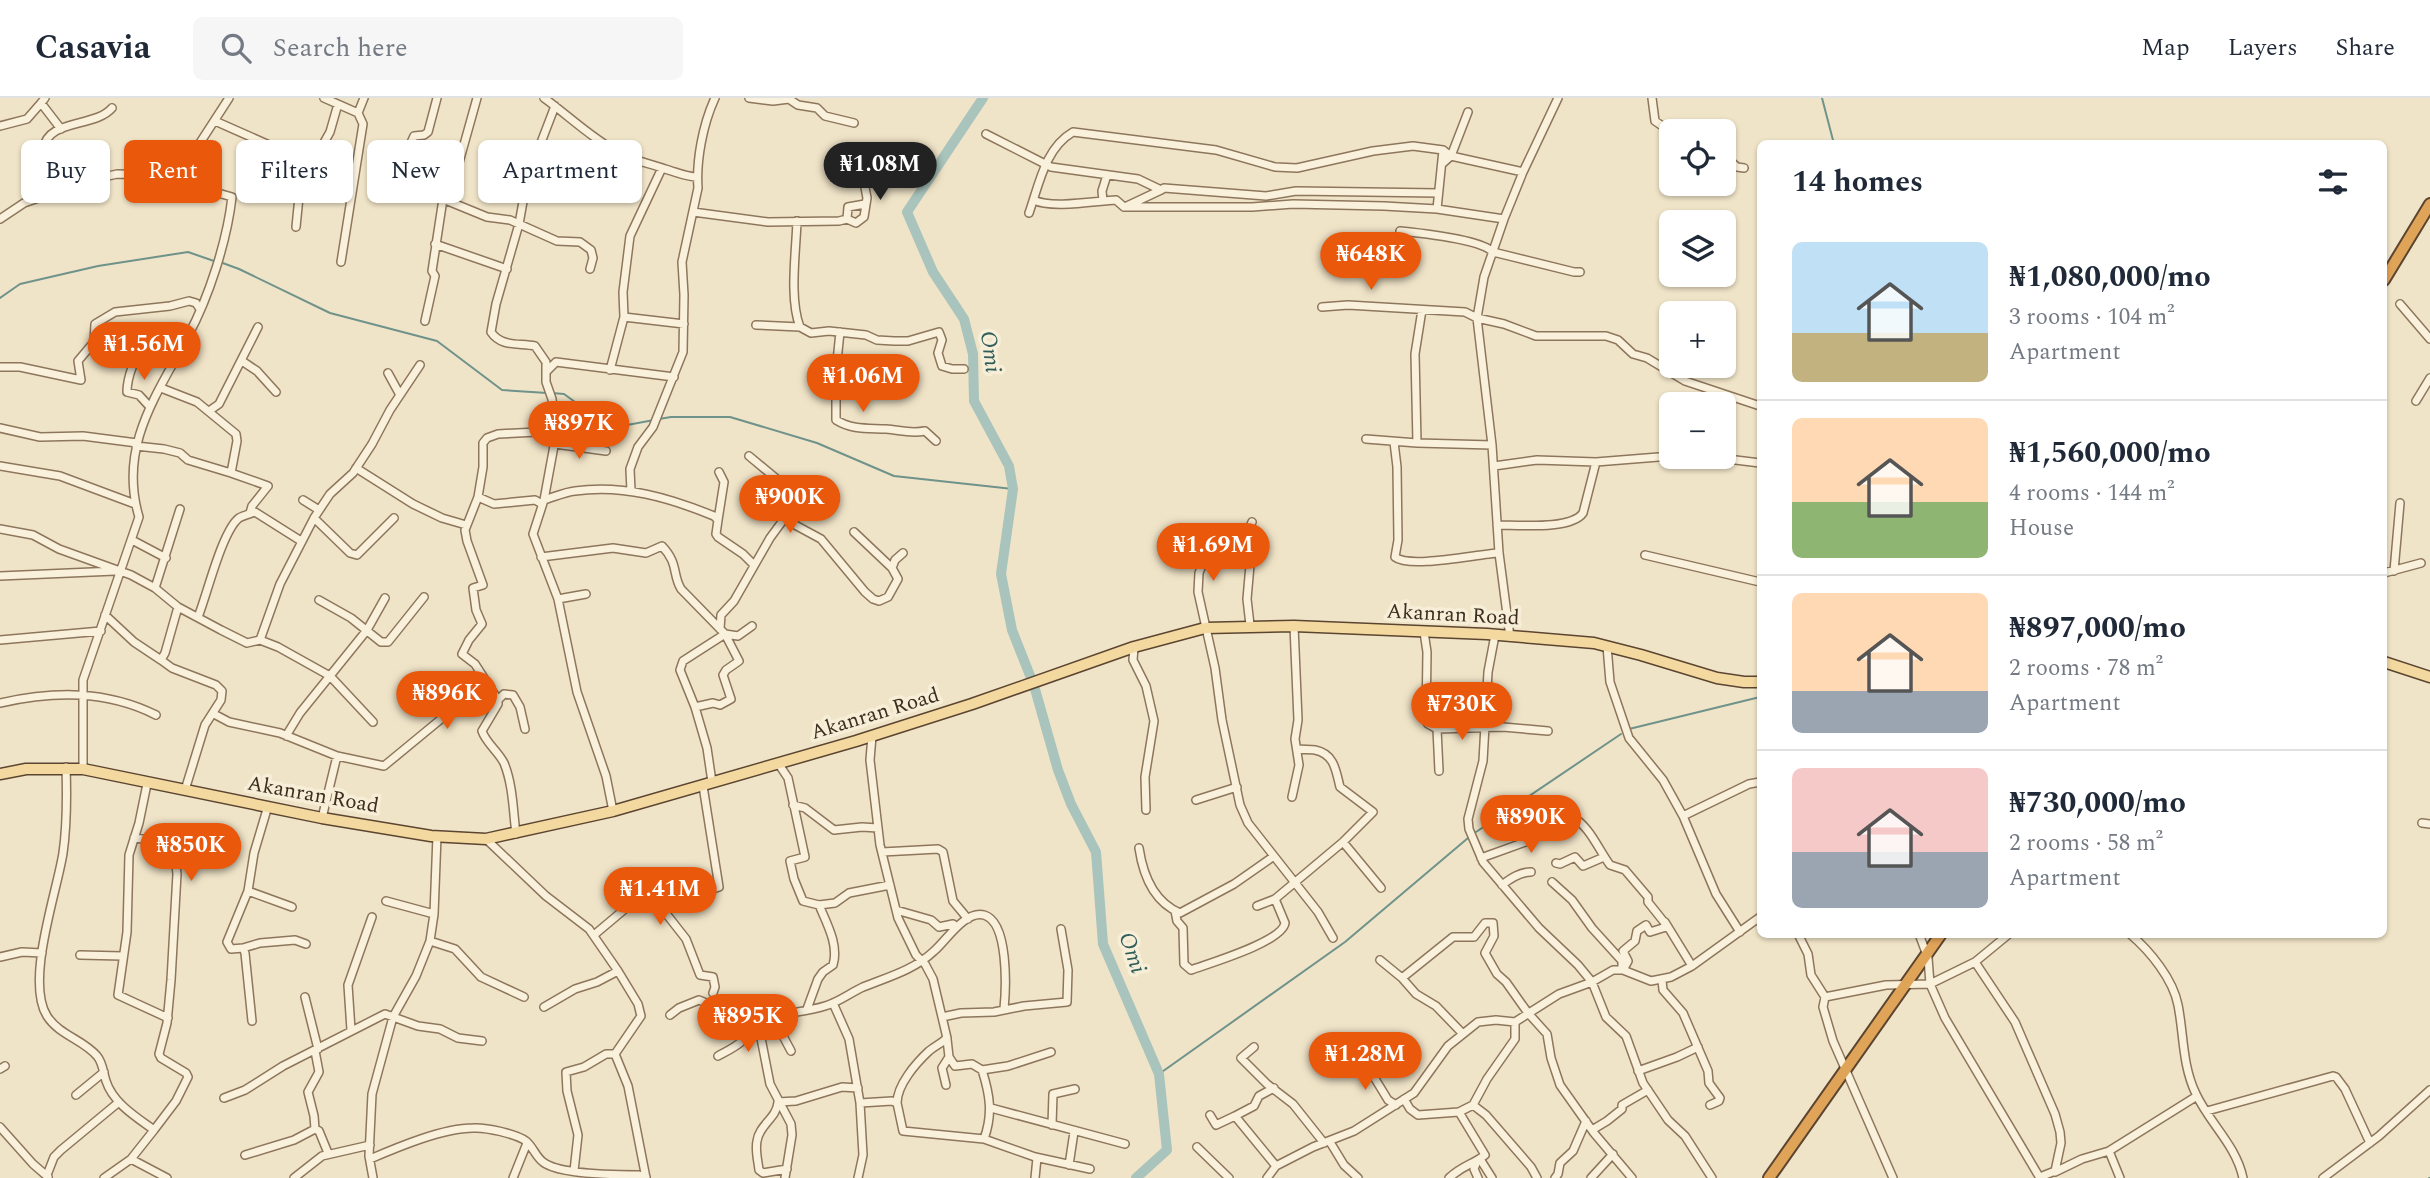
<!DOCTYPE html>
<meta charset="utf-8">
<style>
body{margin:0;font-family:Spectral,serif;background:#f6f6f7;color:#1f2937;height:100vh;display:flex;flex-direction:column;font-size:26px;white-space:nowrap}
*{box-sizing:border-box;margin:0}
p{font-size:23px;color:#747a83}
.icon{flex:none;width:38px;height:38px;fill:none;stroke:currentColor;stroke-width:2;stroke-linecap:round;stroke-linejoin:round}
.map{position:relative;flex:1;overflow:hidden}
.side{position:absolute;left:1757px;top:42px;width:630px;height:798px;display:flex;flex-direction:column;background:#fff;border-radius:10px;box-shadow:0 2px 5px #0004}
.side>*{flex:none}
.guide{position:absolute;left:21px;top:42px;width:665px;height:63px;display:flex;gap:14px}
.tools{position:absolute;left:1659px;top:21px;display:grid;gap:14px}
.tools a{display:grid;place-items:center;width:77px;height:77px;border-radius:10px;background:#fff;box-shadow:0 2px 5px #0004;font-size:35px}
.price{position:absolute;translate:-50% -60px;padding:0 16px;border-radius:24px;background:#ea580c;color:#fff;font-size:23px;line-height:46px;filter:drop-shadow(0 2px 4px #0008)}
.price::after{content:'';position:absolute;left:50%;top:42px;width:21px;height:16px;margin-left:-10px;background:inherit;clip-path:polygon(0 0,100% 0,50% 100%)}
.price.active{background:#222;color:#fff}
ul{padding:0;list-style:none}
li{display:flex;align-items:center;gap:21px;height:175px;padding:0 35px}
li+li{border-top:2px solid #e0e1e3}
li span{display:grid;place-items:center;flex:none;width:196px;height:140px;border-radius:10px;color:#555}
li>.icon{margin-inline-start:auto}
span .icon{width:84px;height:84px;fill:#fffc;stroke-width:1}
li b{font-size:30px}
h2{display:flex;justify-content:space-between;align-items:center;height:84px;padding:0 35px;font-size:30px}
.pill{padding:0 24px;border-radius:10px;background:#fff;box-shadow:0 2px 5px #0004;font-size:24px;line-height:63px}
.pill.active{background:#ea580c;color:#fff}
header{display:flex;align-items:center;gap:42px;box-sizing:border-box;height:98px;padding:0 35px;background:#fff;border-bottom:2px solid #e0e1e3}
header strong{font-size:33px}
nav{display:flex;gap:38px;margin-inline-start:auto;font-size:24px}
.search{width:490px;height:63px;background:#f6f6f7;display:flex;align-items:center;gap:18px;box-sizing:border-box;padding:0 24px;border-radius:10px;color:#747a83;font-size:26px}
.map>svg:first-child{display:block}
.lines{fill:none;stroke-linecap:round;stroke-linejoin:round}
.stream{stroke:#6f938a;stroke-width:2}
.river{stroke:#a9c4bc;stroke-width:10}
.minor-casing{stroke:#8d765c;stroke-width:10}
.major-casing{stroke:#5b4430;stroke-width:13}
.highway-casing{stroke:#5b4430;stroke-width:14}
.minor{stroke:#faf1dc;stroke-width:7}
.major{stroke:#f3d9a0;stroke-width:10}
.highway{stroke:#e0a458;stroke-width:10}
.labels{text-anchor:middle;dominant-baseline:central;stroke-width:7;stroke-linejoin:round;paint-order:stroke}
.street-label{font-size:21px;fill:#3d2e20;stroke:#f7eed8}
.water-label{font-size:23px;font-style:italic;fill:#2f5d5a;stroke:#f7eed8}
</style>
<header>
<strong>Casavia</strong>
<div class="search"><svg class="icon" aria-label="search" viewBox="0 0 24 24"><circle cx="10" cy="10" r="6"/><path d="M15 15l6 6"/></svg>Search here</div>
<nav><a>Map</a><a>Layers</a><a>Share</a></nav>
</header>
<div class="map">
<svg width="2430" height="1080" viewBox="0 0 2430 1080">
<rect width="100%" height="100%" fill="#f0e4c8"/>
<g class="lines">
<path class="stream" d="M1822 0 1834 46
M220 164 239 171 330 215 437 243 502 292 547 295
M0 200 20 186 98 168 188 154 214 163
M552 295 564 296 611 330 654 322
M659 321 671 319H730L817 345 894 378 1013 391
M1629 631 1760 599
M1476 734 1621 636
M1159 976 1345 844 1468 740
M2429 1080H2430"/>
<path class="river" d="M983 0 907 114 933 174 964 221 973 256 974 303 1009 368 1013 391 1001 476 1012 532 1031 580
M1035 591 1058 672 1071 706 1096 754 1103 846 1159 976 1167 1052 1136 1080"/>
<g class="minor-casing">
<path id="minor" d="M45 0 41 5 61 31
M324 0 358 15
M544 0C569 18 591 40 619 55 634 63 649 65 665 71 676 74 686 79 697 79
M749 0 773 3 789 1 798 7 817 10 825 18 854 25
M1652 0 1655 23 1671 34
M555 8 527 81 519 126 496 206 491 234C501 249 518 245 535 248L546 264V284L552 301 556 337 544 402 533 436 558 501 577 594 606 678 613 713
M215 23 312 66 330 34 338 6
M0 28 27 21 41 5
M986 36 1051 69 1138 81 1161 92 1164 90 1266 98 1296 93 1438 95
M410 47 414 38 424 37 428 34 437 0
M1724 57 1737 69 1744 70
M1442 66 1451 58 1468 14
M175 73 196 51 229 0
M51 96C51 89 51 81 49 74 47 66 42 60 43 52 47 20 95 30 112 10
M443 101 487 119 510 122 557 143 580 144 591 152 593 160 590 171
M1034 102C1051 111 1096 103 1116 102L1124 109H1252L1293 106 1384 108 1437 111 1504 121
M1103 103 1102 93 1107 77
M1127 108 1161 92
M1437 111 1443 52
M693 114 768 124 839 123 847 121 848 109 865 106
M1029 115C1039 87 1045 50 1073 34L1216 52 1275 69 1297 70 1373 53 1413 48 1443 52 1451 58 1523 74
M0 121 24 105 91 82 117 76 159 77 175 73 180 74 218 95 232 99C227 143 209 199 188 238 157 297 118 348 139 419L83 582V671
M847 121 856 125 864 119 867 100 864 84 869 69 867 59 864 54
M797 123C796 154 789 201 800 229
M296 129 300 89 312 66
M1400 133C1420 135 1480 141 1493 154L1574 174H1580
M435 146 507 171
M341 164 363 26 358 15 364 0
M2400 206 2430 241
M1322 209 1348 207 1465 214 1477 220 1504 226 1536 238H1606L1618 242 1633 256 1647 260 1685 283 1760 308
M1422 212 1415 256 1417 345 1492 347
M624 219 623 194 630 138 662 70
M425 223 435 178 432 173 443 101 458 68 477 0
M756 227 800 229 811 235 829 233 866 237 877 242 894 243H908L939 234 942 242 938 255 942 268 952 271H964
M840 234 836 273V322C852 332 868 330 886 331 900 332 910 336 925 333L936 343
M242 263 257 273 276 294
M0 269H20L81 282 78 263 94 244 95 226 115 214 170 208 189 203 196 205 200 211
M610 272 624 219 684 226
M547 273 556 264 674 279
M388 275 400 297
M161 290 197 304 236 336 237 343 231 375 268 388 252 408 250 415
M2416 303 2430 280
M150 309 139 297 127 294C127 281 135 254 146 249L177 259
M209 313 219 306 258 229
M0 330 40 339 83 338 137 345
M1366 341 1417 345
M1394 344 1397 369 1398 442 1395 459C1410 471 1477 456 1499 455
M555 346 606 353
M136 348 164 351 180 355 188 362 231 375
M1711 359 1760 365
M0 368 60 378 135 406
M1494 368 1537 362 1596 364 1671 358
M356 370 413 406 442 420 466 427
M631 393 630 371 638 349 653 329 683 254 684 197 682 164 698 90C696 62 703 26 715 0
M478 399 494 406 535 402 542 406
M303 402 319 412
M544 402C554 399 565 394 575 393 623 386 670 400 714 418L718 422 716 436 718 439 743 456 754 467
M314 420 350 455 357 457 394 420
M784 421 821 441 865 494 873 501 879 503 888 499 898 481 892 470 854 434
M718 422 724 384 719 374
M1497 427C1519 427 1571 432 1583 415L1596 364
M0 431 33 437 59 451 131 477 155 490 178 509 221 532 247 545 260 542 278 549 330 578 373 624
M132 442 166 460
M1203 443 1204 462 1199 475 1198 494 1215 570 1222 622 1240 707 1248 725 1318 814 1333 840
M1645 457 1760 484
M541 459 613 450 646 455 662 448C679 466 672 476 681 491L725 536 738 538 752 528
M892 470 895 462 903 455
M2394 473 2400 405
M2384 475 2421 465
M0 478 115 473
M155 490 180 411
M558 501 586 496
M319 502 351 520 381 544H388L424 499
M178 509 165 555 161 562 172 570 216 587 222 593 221 602 205 627 185 692
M105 517 134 544 161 562
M198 519C207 497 222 433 239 420 244 417 250 416 255 414L301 443
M1250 527 1247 501 1250 467 1245 439 1252 424
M720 531 721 517 734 503 770 440 784 421 790 400 784 387 749 358
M1424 534 1427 554 1426 623 1428 626 1437 631 1439 673
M1495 537 1488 574 1483 663 1468 721 1469 731 1483 764 1539 830 1578 867 1592 884 1606 919 1626 938 1643 985 1668 1022 1685 1038 1712 1080
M1510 539 1499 455 1492 347 1477 220 1484 179 1504 121 1523 74 1558 0
M0 542 101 533
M260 542 280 486 314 420 330 396 353 375 372 346 390 312 420 267
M1607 548 1610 584 1629 640 1663 682 1683 718 1716 796 1740 834
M1134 549 1133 562 1146 588 1154 623 1145 679 1146 712
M498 602 504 596 513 597 520 609 525 631
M0 605C54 593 106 592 156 617
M695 609 713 605 720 607 731 601 723 577 726 572 739 563 725 536 683 563 680 572 695 609 707 650 712 684
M214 616 229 624 280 635 337 658 384 668 486 584
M1437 631 1503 629 1548 633
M286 638 300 615 367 532 385 500
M872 638 870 662 880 747 898 820 916 857 925 866 933 881 947 940C942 945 935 948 929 953 916 965 897 987 897 1005
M778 665 788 680 805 759 790 763 794 781 803 803 819 807 835 805 849 795 890 787
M66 669C67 698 67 727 63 755 57 794 25 883 47 918 59 937 84 942 97 958 103 965 103 974 106 983 113 1005 136 1019 154 1032L131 1061 104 1080
M147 686 139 725 129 757 127 834 118 897 168 920
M703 688 719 789 704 794
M1292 699 1299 667 1295 641 1298 622 1294 528
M1196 702 1237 689
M793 707 805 710 834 732 862 729 878 730
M1683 718 1749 686 1760 684
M322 720 337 658
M2422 725 2430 726
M516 736C513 712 513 687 504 665 498 653 486 645 482 633L498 606V602L475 566 462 556 469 542 482 526 476 512 473 490 483 487 467 443 465 432 478 399 483 369V345L487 340 498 336 556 333
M134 740 151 742 174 749 177 776 171 882 167 925 159 956 161 960 186 975 188 979 176 1003 154 1032
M486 741 546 798 589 831 618 873 638 906 641 918 615 956 628 988 646 1080
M1343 744 1381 790
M1139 750C1143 777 1154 804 1180 815L1234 786 1274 758
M882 754 938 751 943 754 953 803 968 821
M1481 760 1531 742 1536 734 1571 718C1590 728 1598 751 1610 767L1625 772 1648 799V804L1664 824 1666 829 1650 834 1646 827 1637 833 1635 843 1623 853 1628 863 1623 872
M1556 765 1560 766 1575 759 1583 768 1604 759
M1552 784 1572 802 1592 830 1622 863V871
M1502 787C1511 780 1520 774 1531 774
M248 793 292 809
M386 803 434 816
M1257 808 1275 801 1343 744 1373 714 1340 689C1336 674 1335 656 1315 652 1310 651 1303 652 1297 651
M896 812 931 822 939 829 953 826 957 829
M1175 813 1177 823 1183 830 1184 866 1191 872C1210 865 1282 844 1285 825L1275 801
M1665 824 1692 868
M1798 836 1808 856 1811 877 1825 899 1886 887 1930 886 1975 864 2009 836
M1919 836 1928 860 1930 886 1945 920 2040 1080
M2130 836C2150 853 2173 881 2178 907 2184 937 2182 967 2196 996 2210 1026 2236 1047 2243 1080
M594 837 638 800 647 798 657 804 686 841 700 877 713 879 715 889 713 895
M430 843 455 851 481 879 524 899
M243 850 260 845 295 842 306 846
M80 857 122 858
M0 859 22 854 42 855
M1380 862 1402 880 1416 896 1436 908 1463 936
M1975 864 2015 924 2055 1016 2060 1034 2061 1045 2055 1073 2040 1079
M1402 880 1453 839H1474L1485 825H1493L1494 838 1485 855 1497 876 1506 884 1528 915 1547 936 1551 960 1560 987 1594 1035 1632 1080
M1662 882 1663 892 1683 915 1708 973 1709 985 1720 1000 1719 1003 1710 1007
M305 899 318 951
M1825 899 1823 909 1833 943 1893 1080
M833 905 849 941 860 1005 892 1003 897 1005 903 1033 984 1041 1035 1059 1090 1071
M544 909 575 891 597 884 618 873
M807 911 818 881 823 874 833 867C839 847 827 826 819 807
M670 917 679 910 699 902 756 926 760 935 770 986 791 1026 792 1037 785 1080
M778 917 783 938 791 953
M942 919 961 915 994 914 1024 908 1067 904 1068 872 1061 831
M252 923 245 855 243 850 231 851 227 844 248 793 254 755 268 708
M351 932 348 887 372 819
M947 941 949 959 955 968 972 966 982 972C990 997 993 1016 984 1041
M1254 949 1241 960 1267 986 1293 1006 1324 1045
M315 953 319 974 308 994 314 1018 315 1031
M718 958C725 954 734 950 741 944 747 938 750 929 758 925 779 914 803 915 825 908 839 904 850 895 863 889 888 879 914 872 934 853 946 843 965 812 984 817 1009 824 1006 891 1004 911
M1343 964 1374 979 1388 1002 1396 1007
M0 971 5 968
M982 972 1008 968 1051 954
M1638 973 1677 959 1698 949
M946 987 942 970 949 959
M76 997 104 974
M224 1000 245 992 283 968 385 916 418 928 440 931 458 940 482 943
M1404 1001 1410 1011 1418 1017 1459 1014 1473 1007 1487 981 1515 941V924
M1473 1007 1486 1017 1531 1069 1537 1080
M991 1010 1125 1046
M2207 1013 2333 978 2336 979 2345 991 2370 1045
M1210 1017 1216 1027 1235 1018 1276 1068
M1235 1018 1254 1008 1259 998 1274 990
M1052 1027 1053 996 1075 991
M0 1029 33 1066 48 1079
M1592 1032 1607 1023 1622 1011V1007L1648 992
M1330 1044 1344 1067 1358 1080
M1197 1049 1229 1080
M245 1057 294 1042 315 1031 319 1033 328 1055
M131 1061 167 1080
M370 1061C398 1049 443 1030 473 1030 486 1029 516 1036 526 1043 533 1049 536 1059 543 1064 559 1077 618 1077 639 1077L646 1079
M1480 1061 1492 1080
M1477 1063 1474 1071 1478 1080
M1069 1067 1074 1034
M787 1071 763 1075 759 1072C758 1063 755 1052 757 1043 759 1027 777 1020 778 1004L796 1003 842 989 858 990
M574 1073 578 1037 567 993 566 974 584 969 606 956H615
M2055 1074 2082 1061 2109 1053
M47 1077 54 1059 61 1052 119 1004
M294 1080 322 1058 370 1047
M373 1080 369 1058 372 996 393 919 416 878 430 843 434 816 437 738
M513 1080 527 1045
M858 1080 863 1057 860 1005
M1035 1080 1037 1060
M1267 1080 1276 1068 1313 1049 1354 1033 1414 995 1448 948 1478 924 1496 922 1515 924 1559 896 1592 884 1613 872H1623L1651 883 1671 879 1692 868 1760 819
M1449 1080C1463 1067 1472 1067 1485 1057L1459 1014
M1555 1080 1558 1076 1560 1065 1573 1053 1586 1023
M1591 1080 1613 1056
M2120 1080 2109 1053 2197 998
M2323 1080 2379 1038 2430 992"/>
</g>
<g class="major-casing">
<path id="major" d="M2384 564 2430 579
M0 676 26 671H83L322 720 431 738 486 741 613 713 856 643 972 606 1134 549 1205 530 1294 528 1487 536 1594 545 1641 557 1717 580 1744 584H1760"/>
</g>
<g class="highway-casing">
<path id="highway" d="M2384 182 2430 106
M1769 1080 1941 836"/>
</g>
<use href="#minor" class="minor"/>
<use href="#major" class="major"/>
<use href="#highway" class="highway"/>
</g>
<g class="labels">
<g class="street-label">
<text transform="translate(1453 517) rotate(3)">Akanran Road</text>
<text transform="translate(875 616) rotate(-17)">Akanran Road</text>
<text transform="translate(313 697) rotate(10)">Akanran Road</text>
</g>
<g class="water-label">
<text transform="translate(990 254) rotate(82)">Omi</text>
<text transform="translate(1132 855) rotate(71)">Omi</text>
</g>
</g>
</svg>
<div class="tools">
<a><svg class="icon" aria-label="locate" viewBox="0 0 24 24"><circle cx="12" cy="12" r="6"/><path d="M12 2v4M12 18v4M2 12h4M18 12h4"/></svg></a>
<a><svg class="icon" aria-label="layers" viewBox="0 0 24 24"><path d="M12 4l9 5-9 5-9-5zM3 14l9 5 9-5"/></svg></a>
<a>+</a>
<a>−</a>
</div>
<b class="price active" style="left:880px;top:104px">₦1.08M</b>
<b class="price" style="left:1371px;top:194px">₦648K</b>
<b class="price" style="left:144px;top:284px">₦1.56M</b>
<b class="price" style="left:863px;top:316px">₦1.06M</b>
<b class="price" style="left:579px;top:363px">₦897K</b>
<b class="price" style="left:790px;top:437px">₦900K</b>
<b class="price" style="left:1213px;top:485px">₦1.69M</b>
<b class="price" style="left:447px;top:633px">₦896K</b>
<b class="price" style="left:1462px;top:644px">₦730K</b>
<b class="price" style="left:1531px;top:757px">₦890K</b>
<b class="price" style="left:191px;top:785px">₦850K</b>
<b class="price" style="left:660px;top:829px">₦1.41M</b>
<b class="price" style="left:748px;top:956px">₦895K</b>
<b class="price" style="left:1365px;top:994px">₦1.28M</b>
<div class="guide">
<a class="pill">Buy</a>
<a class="pill active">Rent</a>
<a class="pill">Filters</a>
<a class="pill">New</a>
<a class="pill">Apartment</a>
</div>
<section class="side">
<h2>14 homes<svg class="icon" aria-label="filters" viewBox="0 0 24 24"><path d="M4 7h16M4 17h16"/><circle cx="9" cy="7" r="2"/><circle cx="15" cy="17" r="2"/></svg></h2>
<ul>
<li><span style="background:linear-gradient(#bfe0f5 65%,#c2b280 0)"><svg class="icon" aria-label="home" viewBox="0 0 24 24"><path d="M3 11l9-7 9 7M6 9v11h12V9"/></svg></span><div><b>₦1,080,000/mo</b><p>3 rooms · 104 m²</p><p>Apartment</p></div></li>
<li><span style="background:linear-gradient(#ffd9b3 60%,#8fb573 0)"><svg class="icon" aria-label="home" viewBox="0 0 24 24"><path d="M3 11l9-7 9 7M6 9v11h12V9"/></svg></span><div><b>₦1,560,000/mo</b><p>4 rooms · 144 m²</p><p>House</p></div></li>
<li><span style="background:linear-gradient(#ffd9b3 70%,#9aa5b1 0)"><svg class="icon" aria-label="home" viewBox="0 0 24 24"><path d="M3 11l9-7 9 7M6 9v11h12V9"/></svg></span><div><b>₦897,000/mo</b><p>2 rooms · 78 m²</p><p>Apartment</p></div></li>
<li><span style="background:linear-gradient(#f6c9c9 60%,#9aa5b1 0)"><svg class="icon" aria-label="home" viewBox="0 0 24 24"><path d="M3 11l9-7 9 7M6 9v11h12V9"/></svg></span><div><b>₦730,000/mo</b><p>2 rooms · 58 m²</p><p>Apartment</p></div></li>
</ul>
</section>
</div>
